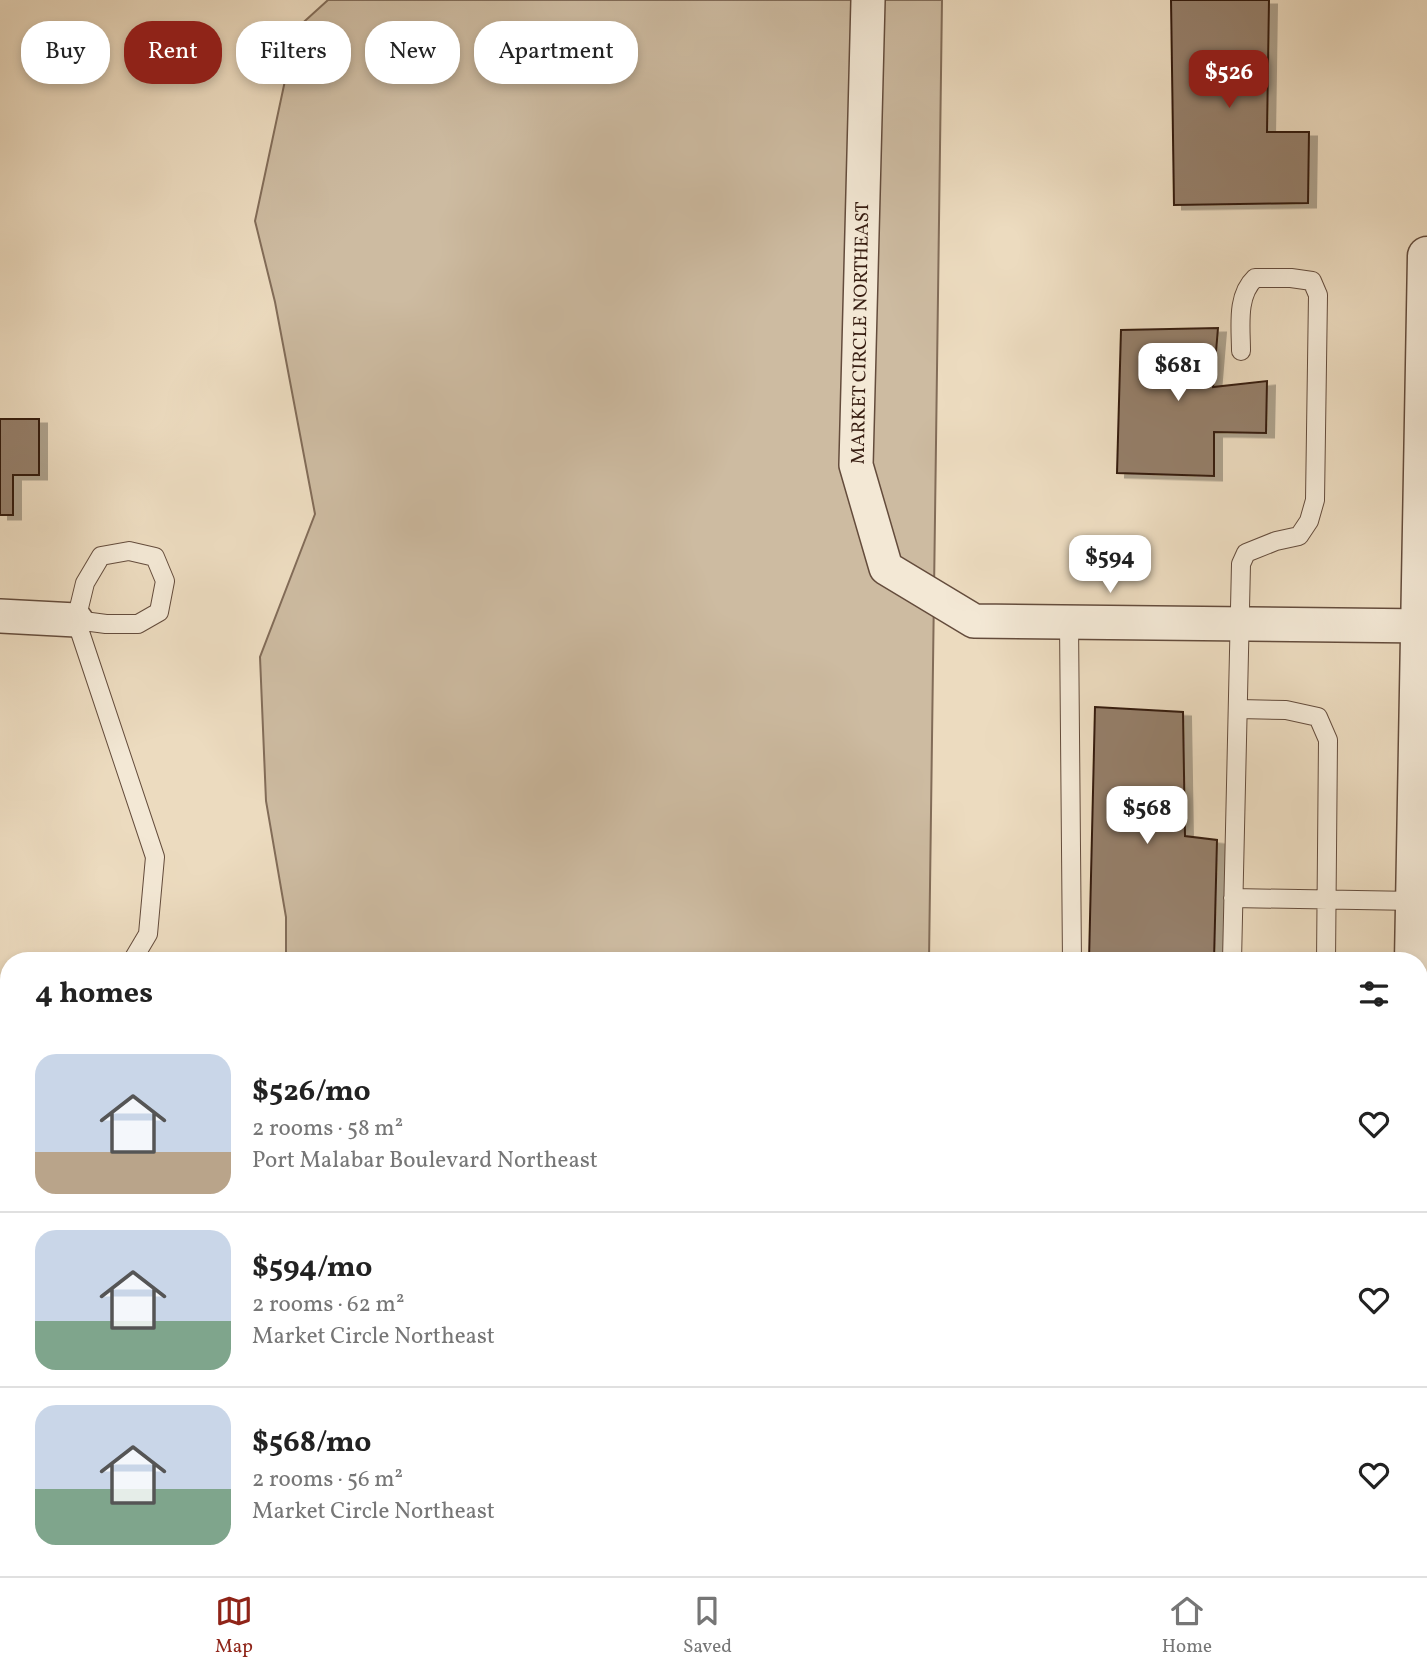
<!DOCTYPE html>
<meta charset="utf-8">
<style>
body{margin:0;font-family:Vollkorn,serif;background:#f6f6f6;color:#222;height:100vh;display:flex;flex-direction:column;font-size:26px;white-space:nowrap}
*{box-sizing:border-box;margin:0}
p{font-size:23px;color:#767676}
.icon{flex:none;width:38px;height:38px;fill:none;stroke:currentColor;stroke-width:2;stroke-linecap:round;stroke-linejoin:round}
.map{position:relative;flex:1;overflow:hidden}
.details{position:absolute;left:0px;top:952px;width:1428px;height:625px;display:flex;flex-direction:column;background:#fff;border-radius:28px 28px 0 0;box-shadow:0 4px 10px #0003}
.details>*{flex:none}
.top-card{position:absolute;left:21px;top:21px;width:700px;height:63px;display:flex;gap:14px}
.price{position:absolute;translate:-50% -60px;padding:0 16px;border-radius:14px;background:#fff;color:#222;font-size:23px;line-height:46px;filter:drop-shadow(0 2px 4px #0008)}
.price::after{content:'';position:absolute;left:50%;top:42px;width:21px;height:16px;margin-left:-10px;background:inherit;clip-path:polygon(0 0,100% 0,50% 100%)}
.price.selected{background:#8f2418;color:#fff}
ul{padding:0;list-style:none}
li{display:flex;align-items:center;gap:21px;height:175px;padding:0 35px}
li+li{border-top:2px solid #e0e0e0}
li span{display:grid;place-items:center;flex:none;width:196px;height:140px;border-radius:21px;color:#555}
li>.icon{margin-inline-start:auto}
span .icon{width:84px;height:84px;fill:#fffc;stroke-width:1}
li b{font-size:30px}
h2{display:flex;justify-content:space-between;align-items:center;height:84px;padding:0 35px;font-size:30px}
.chip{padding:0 24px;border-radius:28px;background:#fff;box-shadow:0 4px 10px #0003;font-size:24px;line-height:63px}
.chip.selected{background:#8f2418;color:#fff}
.tab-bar{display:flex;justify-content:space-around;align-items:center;height:98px;border-top:2px solid #e0e0e0;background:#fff;font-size:19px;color:#767676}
.tab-bar a{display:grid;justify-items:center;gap:4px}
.tab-bar .selected{color:#8f2418}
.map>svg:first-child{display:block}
.green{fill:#cdbba1;stroke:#826c58;stroke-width:2}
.building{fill:#957f6b;stroke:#361c10;stroke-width:2;filter:url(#shadow)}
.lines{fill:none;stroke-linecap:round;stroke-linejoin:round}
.service-casing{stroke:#644c3c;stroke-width:20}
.minor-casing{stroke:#644c3c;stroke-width:36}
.tertiary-casing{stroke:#644c3c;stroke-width:41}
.service{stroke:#f3e8d5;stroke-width:18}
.minor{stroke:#f3e8d5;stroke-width:33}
.tertiary{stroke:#f3e8d5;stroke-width:38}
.labels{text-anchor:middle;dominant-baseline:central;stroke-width:5;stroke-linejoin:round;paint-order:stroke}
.street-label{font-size:19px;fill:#361c10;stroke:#f3e8d5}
</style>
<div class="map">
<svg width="1427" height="1576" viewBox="0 0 1427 1576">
<defs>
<filter id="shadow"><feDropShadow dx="8" dy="4.5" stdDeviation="0" flood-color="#0004"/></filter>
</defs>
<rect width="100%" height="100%" fill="#ecdbbf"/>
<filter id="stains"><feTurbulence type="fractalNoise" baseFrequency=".00286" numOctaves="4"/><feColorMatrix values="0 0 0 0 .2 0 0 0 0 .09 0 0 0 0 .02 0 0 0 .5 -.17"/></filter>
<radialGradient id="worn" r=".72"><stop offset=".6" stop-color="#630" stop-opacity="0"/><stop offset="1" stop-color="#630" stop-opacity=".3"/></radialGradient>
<path class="green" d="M328 0H942L929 961H286V917L266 801 260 657 315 514 275 302 255 221 296 29Z
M0 1221H9V1309L0 1304Z"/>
<path class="building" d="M1171 0H1269L1267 132H1309L1308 203 1174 205Z
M1218 328 1213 387 1267 381 1266 433 1214 432V476L1117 473 1121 330Z
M0 419H39V475H13V515H0Z
M1095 707 1183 712 1185 836 1217 840 1214 961H1089Z
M0 1383H9V1531H0Z
M558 1568H800V1576H558Z
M1067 1568H1180V1574L1067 1573Z"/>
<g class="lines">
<g class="service-casing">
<path id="service" d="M76 620 106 624H138L159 612 165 581 155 557 129 551 101 556 85 583 76 620 155 857 148 934 132 961
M1069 622 1072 961
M1239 709 1286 710 1318 717 1328 740 1326 961
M1233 898 1415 901
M1232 961 1241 564 1246 553 1276 541 1299 536 1309 521 1315 500 1318 295 1312 281 1291 278H1255C1236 296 1241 327 1241 351
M1419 1062H1427
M1419 1145H1427
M1019 1568 1020 1576
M102 1576V1568
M513 1576V1568
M840 1576V1568
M923 1576V1568
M1260 1576 1261 1568"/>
</g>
<g class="minor-casing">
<path id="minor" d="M868 0 856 465 886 568 974 621 1427 626
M0 616 76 620"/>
</g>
<g class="tertiary-casing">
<path id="tertiary" d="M1414 961 1427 256
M1402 1576 1403 1568"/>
</g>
<use href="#service" class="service"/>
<use href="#minor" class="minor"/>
<use href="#tertiary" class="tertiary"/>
</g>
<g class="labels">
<g class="street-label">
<text transform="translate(861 333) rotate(-89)">MARKET CIRCLE NORTHEAST</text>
</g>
</g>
<rect width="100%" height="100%" filter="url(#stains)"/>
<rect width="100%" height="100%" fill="url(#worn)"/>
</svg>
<b class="price selected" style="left:1229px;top:110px">$526</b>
<b class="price" style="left:1178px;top:403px">$681</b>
<b class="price" style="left:1110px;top:595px">$594</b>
<b class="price" style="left:1147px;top:846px">$568</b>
<div class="top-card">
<a class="chip">Buy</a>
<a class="chip selected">Rent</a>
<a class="chip">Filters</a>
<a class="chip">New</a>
<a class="chip">Apartment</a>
</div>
<section class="details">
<h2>4 homes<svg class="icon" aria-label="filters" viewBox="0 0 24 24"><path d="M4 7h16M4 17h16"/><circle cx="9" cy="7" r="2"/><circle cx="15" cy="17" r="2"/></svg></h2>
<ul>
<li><span style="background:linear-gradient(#c9d6e8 70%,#b9a48a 0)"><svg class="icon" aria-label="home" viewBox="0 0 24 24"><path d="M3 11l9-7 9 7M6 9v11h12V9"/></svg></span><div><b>$526/mo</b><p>2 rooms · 58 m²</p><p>Port Malabar Boulevard Northeast</p></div><svg class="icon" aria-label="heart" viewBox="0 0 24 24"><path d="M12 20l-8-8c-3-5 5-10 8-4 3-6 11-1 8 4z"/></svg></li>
<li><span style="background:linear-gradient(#c9d6e8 65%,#7fa58c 0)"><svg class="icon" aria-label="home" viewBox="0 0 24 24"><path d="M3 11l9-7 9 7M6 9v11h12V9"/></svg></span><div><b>$594/mo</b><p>2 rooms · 62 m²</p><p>Market Circle Northeast</p></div><svg class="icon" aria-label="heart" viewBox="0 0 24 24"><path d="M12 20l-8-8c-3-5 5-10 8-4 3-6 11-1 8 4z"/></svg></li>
<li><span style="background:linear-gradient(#c9d6e8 60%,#7fa58c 0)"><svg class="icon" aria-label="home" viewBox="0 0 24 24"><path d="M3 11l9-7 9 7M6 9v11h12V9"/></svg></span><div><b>$568/mo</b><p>2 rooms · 56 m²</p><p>Market Circle Northeast</p></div><svg class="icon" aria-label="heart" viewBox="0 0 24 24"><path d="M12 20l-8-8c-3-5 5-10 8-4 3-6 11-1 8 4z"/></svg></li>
</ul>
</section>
</div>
<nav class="tab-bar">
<a class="selected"><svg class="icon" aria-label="map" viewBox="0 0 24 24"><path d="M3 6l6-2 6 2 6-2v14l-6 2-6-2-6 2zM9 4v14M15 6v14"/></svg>Map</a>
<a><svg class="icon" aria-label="saved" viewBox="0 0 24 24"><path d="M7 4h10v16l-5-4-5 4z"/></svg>Saved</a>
<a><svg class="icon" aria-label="home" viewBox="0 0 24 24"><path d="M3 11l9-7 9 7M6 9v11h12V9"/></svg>Home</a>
</nav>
